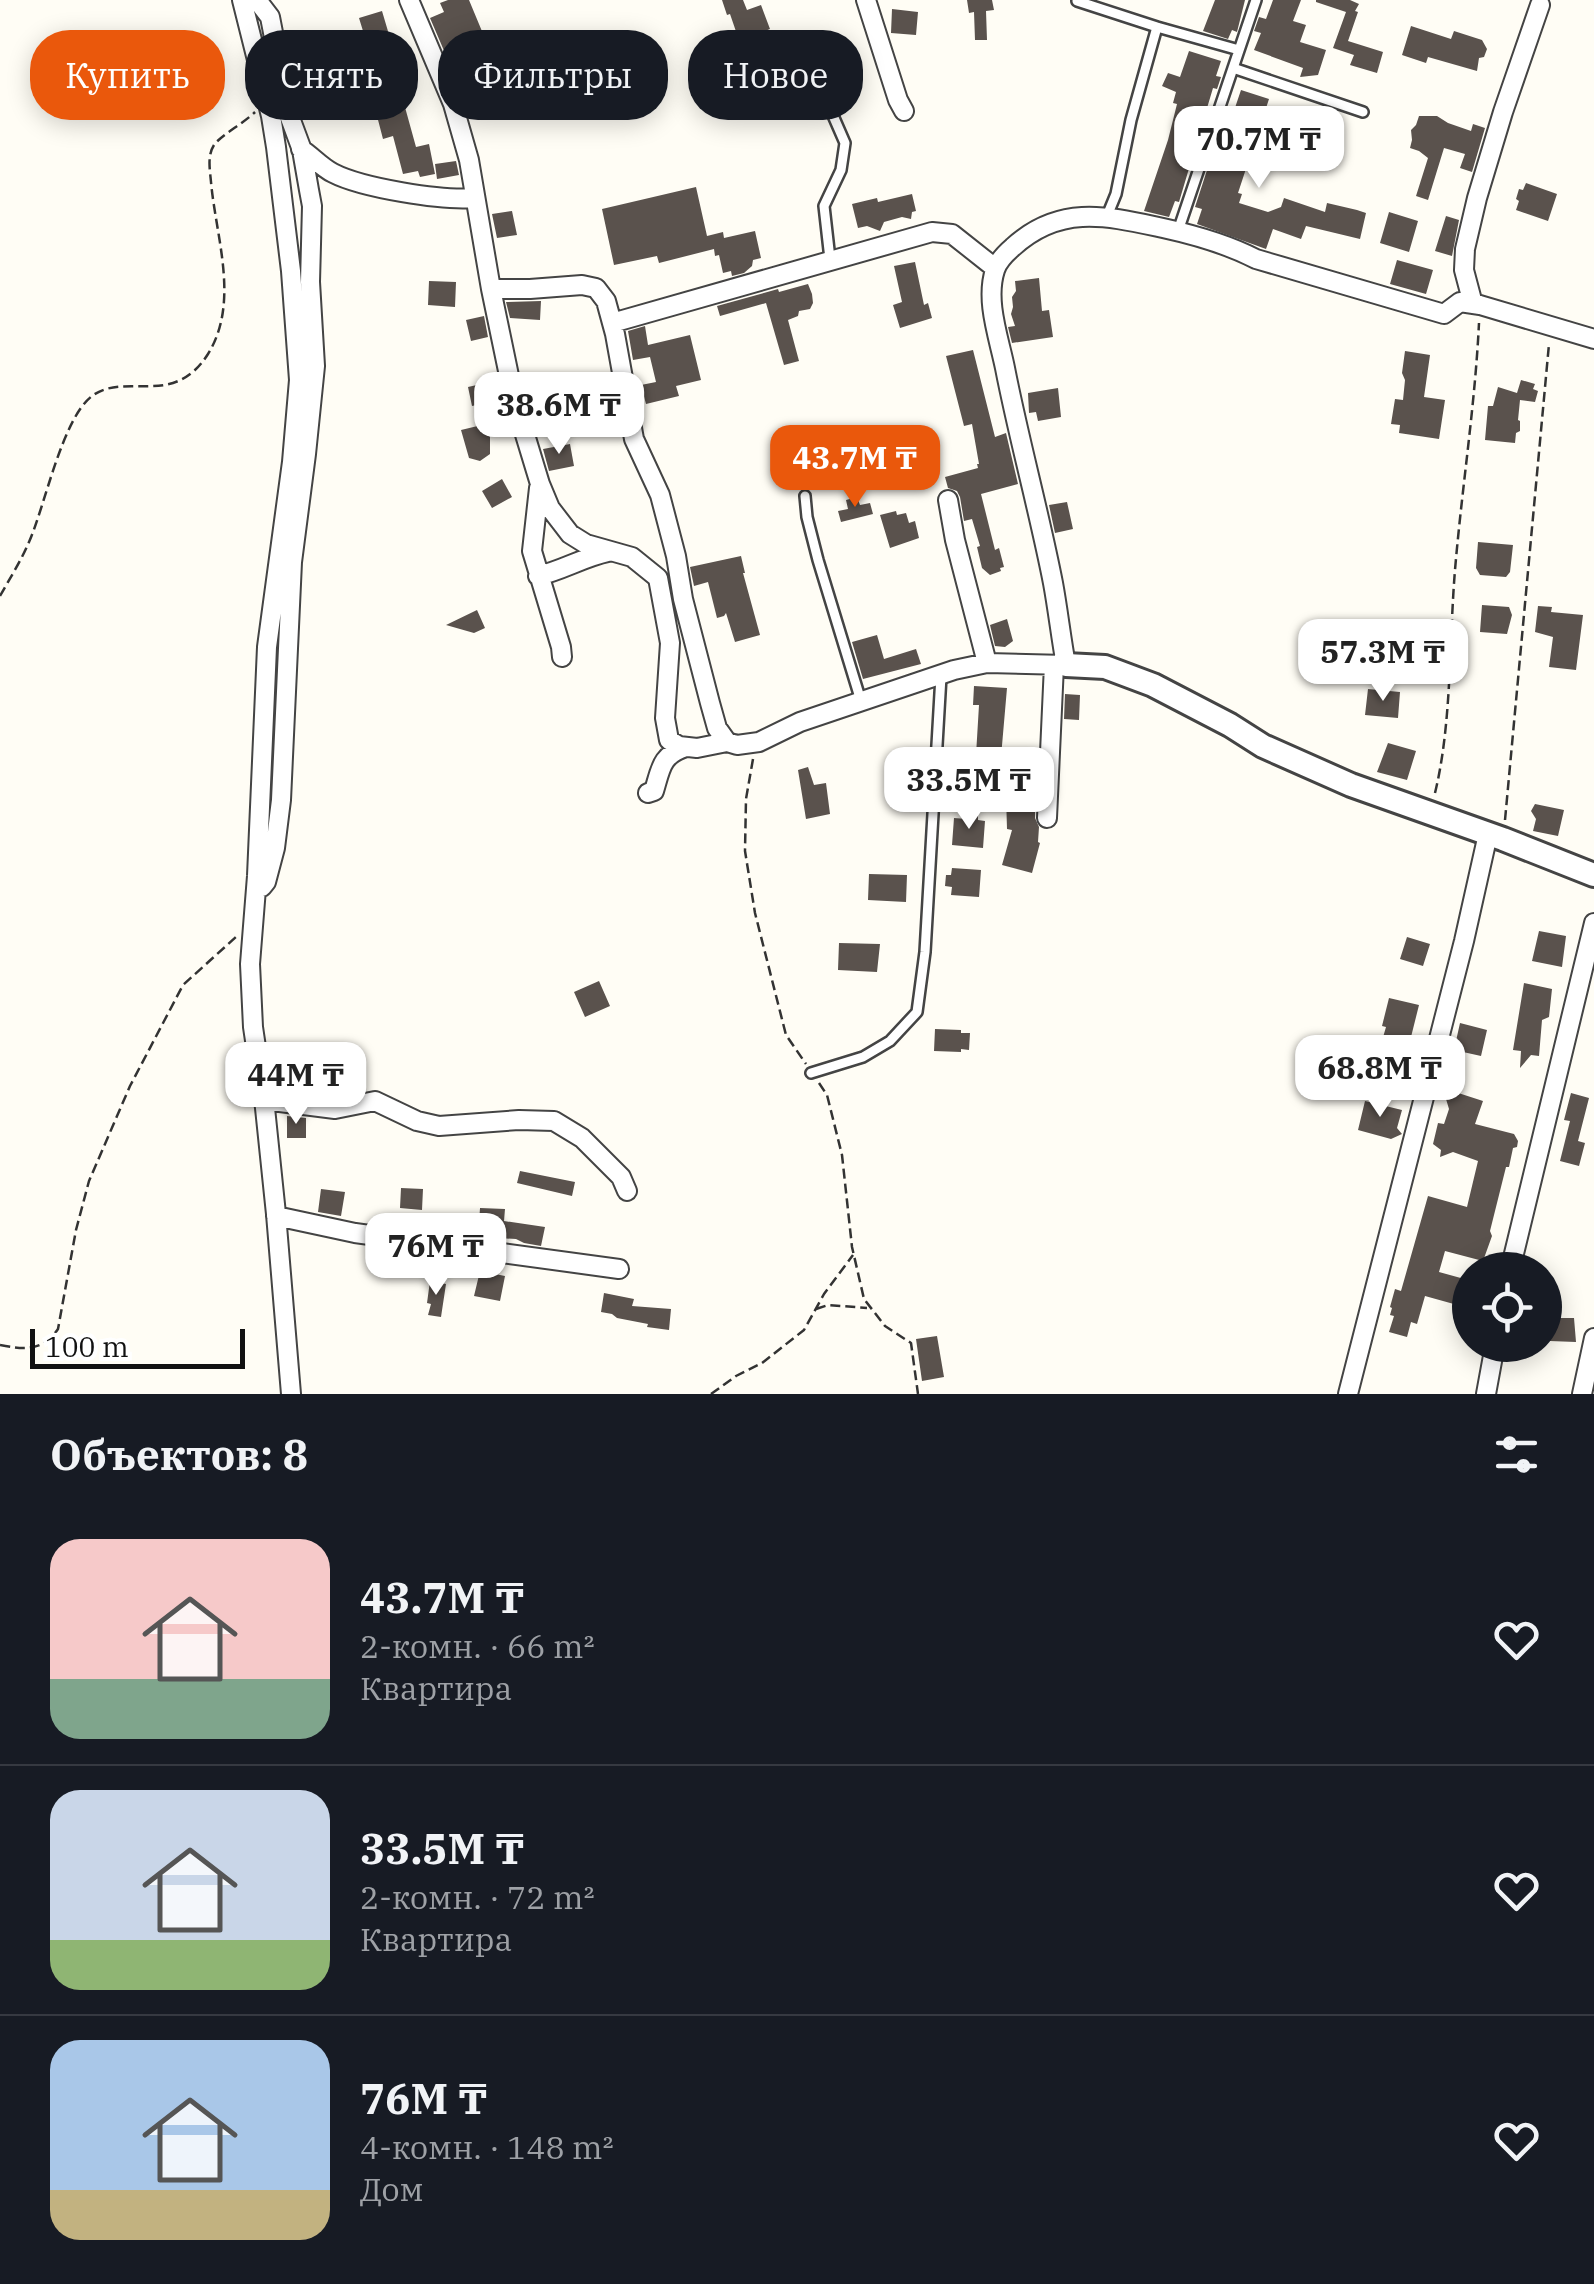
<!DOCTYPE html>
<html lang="ru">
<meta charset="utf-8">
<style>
body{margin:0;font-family:"IBM Plex Serif",serif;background:#20242c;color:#f1f3f6;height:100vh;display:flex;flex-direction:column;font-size:38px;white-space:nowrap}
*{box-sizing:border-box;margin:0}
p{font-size:32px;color:#9ea1a6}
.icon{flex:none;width:55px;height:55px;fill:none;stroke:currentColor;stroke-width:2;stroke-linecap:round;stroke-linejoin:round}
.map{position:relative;height:1394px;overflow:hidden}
.panel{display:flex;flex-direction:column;background:#171b24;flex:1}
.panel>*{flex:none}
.top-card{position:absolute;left:30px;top:30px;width:1000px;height:90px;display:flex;gap:20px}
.buttons{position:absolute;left:1452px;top:1252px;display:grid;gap:20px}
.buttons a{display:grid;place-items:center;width:110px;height:110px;border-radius:50%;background:#171b24;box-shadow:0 5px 25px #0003;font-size:50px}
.scale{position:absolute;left:30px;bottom:25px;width:215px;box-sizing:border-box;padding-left:10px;border:5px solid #111;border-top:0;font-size:28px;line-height:35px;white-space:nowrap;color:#111;-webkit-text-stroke:8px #fff;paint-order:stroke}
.price{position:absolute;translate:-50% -85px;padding:0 22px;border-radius:20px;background:#fff;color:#222;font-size:32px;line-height:65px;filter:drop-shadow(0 2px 5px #0008)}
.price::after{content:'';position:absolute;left:50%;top:60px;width:30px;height:22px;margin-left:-15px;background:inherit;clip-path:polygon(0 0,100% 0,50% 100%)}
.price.selected{background:#ea580c;color:#fff}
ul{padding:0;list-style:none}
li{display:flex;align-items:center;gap:30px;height:250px;padding:0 50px}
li+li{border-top:2px solid #363941}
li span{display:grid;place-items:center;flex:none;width:280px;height:200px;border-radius:30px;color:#555}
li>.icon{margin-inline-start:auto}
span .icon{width:120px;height:120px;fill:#fffc;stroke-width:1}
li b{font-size:42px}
h2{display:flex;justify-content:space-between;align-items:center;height:120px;padding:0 50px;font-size:42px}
.pill{padding:0 35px;border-radius:40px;background:#171b24;box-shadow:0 5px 25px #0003;font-size:35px;line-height:90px}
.pill.selected{background:#ea580c;color:#fff}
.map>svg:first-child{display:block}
.building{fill:#5a524d}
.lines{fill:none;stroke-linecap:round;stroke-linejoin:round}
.service-casing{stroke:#444;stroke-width:14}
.minor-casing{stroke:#444;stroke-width:22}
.tertiary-casing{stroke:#444;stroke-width:28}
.path{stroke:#333;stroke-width:2.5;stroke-dasharray:10 5;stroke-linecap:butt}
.service{stroke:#fff;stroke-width:9}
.minor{stroke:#fff;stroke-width:18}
.tertiary{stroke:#fff;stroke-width:22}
</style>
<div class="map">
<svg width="1594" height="1394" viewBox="0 0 1594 1394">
<rect width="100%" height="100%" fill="#fffdf5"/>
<path class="building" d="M448 0H469L496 65 460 75 454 74 430 18 444 12 440 3Z
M722 0H743L747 10 761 5 770 29 755 35 770 79 754 84 730 14 727 15Z
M967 0H992L994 10 986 11 987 40H975L974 12 969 13Z
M1215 0H1245L1237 32 1232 30 1228 39 1203 31Z
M1273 0H1301L1293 21 1306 25 1300 42 1326 50 1318 75 1300 77 1303 68 1254 50 1261 33 1254 31 1259 17 1266 19Z
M1316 0H1350L1359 4 1355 11 1358 12 1348 41 1383 52 1377 73 1350 65 1354 55 1333 48 1346 12 1316 2Z
M892 9 918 12 916 35 891 33Z
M382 11 390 38 367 44 359 18Z
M1411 26 1451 39 1454 31 1482 40 1487 49 1484 57 1479 58 1477 71 1428 57 1426 63 1402 55Z
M69 42 90 46 89 51 122 55 119 75 97 72 98 69 65 62Z
M1189 51 1221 61 1216 76 1221 77 1217 89 1213 88 1179 202 1175 201 1169 217 1144 211 1168 140 1177 104 1173 103 1176 92 1162 86 1168 73 1180 77Z
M400 74 407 99 403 100 416 147 429 144 435 174 420 177 418 171 403 174 393 136 383 139 377 116 382 114 374 81Z
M1241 90 1269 99 1238 193 1242 194 1239 203 1268 212 1281 207 1284 198 1325 212 1327 203 1357 210 1366 213 1360 239 1306 226 1301 239 1273 229 1266 249 1197 224 1202 209 1195 207 1209 164 1215 166 1216 164Z
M1419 116H1437L1448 123 1471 131 1473 124 1485 128 1472 172 1460 168 1465 154 1444 148 1428 200 1416 196 1428 158 1419 151 1410 148 1412 140 1411 130 1416 125Z
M456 161 459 175 437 179 435 164Z
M1526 183 1557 194 1548 221 1516 210 1519 201 1516 199 1519 189 1523 190Z
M696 187 707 236 723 232 724 238 755 231 761 258 753 260 752 266 744 273 732 276 731 271 723 273 719 255 715 256 714 249 659 263 657 256 614 265 602 209Z
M912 194 916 211 912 212 911 219 902 217 884 222 880 231 867 226 858 228 852 204 877 198 878 202Z
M512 211 517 235 497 238 492 214Z
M1389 212 1418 221 1409 252 1380 243Z
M1446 216 1459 220 1452 256 1435 251Z
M1397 260 1433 270 1426 294 1390 284Z
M915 262 924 305 928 303 932 318 900 328 893 305 902 302 894 266Z
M1039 278 1042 311 1049 310 1053 337 1012 343 1008 327 1015 326 1011 314 1013 307 1012 297 1016 291 1015 281Z
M429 281 456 282 455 307 428 305Z
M808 284 812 294 813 303 810 309 799 311 798 316 788 320 799 361 784 365 766 303 720 316 717 306 778 289 779 292Z
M541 301 540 320 510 318 506 302Z
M484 316 488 337 471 341 466 320Z
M645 326 648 345 690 335 701 380 676 386 679 396 646 404 641 385 656 382 650 357 633 360 628 331Z
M973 350 995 437 1006 433 1018 484 981 494 995 550 999 548 1004 567 1000 568 1001 571 990 575 982 568 977 547 980 546 972 519 964 521 960 497 957 491 948 488 945 477 978 468 977 464H979L972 424 964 426 946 356Z
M1405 351 1430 355 1424 397 1445 400 1439 439 1399 433 1400 425 1391 424 1395 399 1403 400 1405 380 1402 373Z
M1521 380 1535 384 1533 389 1538 391 1535 402 1520 400 1518 420 1520 421V431L1516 433 1515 443 1485 440 1488 406H1493L1498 387 1517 393Z
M490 382 495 401 472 406 468 387Z
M1058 388 1061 417 1038 421 1036 412 1029 413 1028 393Z
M486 424 490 437V454L480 461 469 458 461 430Z
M570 444 574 466 549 471 543 449Z
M502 479 512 497 492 508 482 491Z
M857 497 860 505 870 503 873 514 841 522 838 511 848 509 846 500Z
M1067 502 1073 529 1055 533 1049 505Z
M896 511 897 515 906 513 909 523 915 521 919 538 890 548 880 515Z
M1478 542 1513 545 1510 572 1506 577 1480 575 1476 568Z
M741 556 745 573H743L760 635 735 642 726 613 724 616 717 618 708 582 694 586 690 567Z
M1482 605 1509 607 1512 615 1507 634 1480 632Z
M1538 606 1552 607 1551 612 1583 615 1576 670 1549 667 1553 637 1535 632Z
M477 610 485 628 474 633 446 625Z
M1007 619 1013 641 1005 647 995 646 990 625Z
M877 635 884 659 916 649 921 664 863 679 852 642Z
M974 686 1007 688 1001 757 976 755 979 705H973Z
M1368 689 1400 692 1398 718 1365 715Z
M1065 694 1080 695 1079 720 1064 719Z
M1388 743 1416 751 1407 780 1377 772Z
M808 767 814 785 826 783 830 814 806 819 798 770Z
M1006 795 1035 797V818L1039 827 1038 842 1040 843 1032 873 1002 865 1012 830 1007 829Z
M1535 804 1564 810 1558 836 1533 831 1536 819 1531 811Z
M967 815 978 816V820L985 821 983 848 952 845 954 818 967 819Z
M952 868 981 870 979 897 951 895 952 887 945 886 946 875H951Z
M869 874 907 875 906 902 868 900Z
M1539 931 1566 936 1562 967 1532 961Z
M1407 937 1430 944 1423 966 1400 959Z
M839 943 880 944 877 972 838 970Z
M599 981 610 1006 585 1017 574 992Z
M1524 983 1552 989 1549 1017 1542 1020 1539 1056 1531 1055 1520 1068 1521 1051 1513 1050Z
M1389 998 1419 1005 1400 1081 1372 1075 1386 1027 1382 1026Z
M1460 1023 1487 1030 1481 1056 1454 1050Z
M935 1029 961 1030V1033H970L969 1050 961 1049V1052L934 1051Z
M286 1053 316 1056V1059L357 1062 355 1092 322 1090 323 1075 298 1086 284 1077Z
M1449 1090 1483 1101 1475 1124 1514 1134 1518 1141 1517 1147 1513 1148 1509 1167H1506L1490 1231 1492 1236 1483 1261 1445 1251 1439 1272 1468 1280 1465 1294 1470 1302 1461 1306 1425 1296 1417 1324 1411 1322 1407 1337 1389 1332 1394 1316 1390 1315 1392 1308 1390 1307 1395 1289 1401 1291 1428 1196 1467 1207 1478 1161 1453 1152 1440 1157 1441 1150 1433 1144 1438 1123 1444 1124 1449 1109 1446 1099Z
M1571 1093 1589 1098 1578 1141 1585 1143 1579 1166 1560 1161 1570 1121 1564 1120Z
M1365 1101 1402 1110 1397 1128 1402 1134 1391 1139 1358 1130Z
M287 1116 306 1118V1138H287Z
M520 1171 575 1182 572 1196 517 1183Z
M401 1188 423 1189 422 1210 400 1208Z
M321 1189 345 1192 341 1216 318 1212Z
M480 1208 505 1209 504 1221 545 1227 541 1246 524 1243 516 1239 478 1237Z
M480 1271 505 1276 500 1301 474 1296Z
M430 1281 446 1284 441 1317 428 1315 431 1304 427 1303Z
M604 1293 634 1299 632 1306 671 1309 669 1330 647 1327 648 1324 617 1318 612 1314 601 1312Z
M1550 1318H1574L1576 1342 1550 1341Z
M937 1336 944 1377 922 1381 916 1339Z"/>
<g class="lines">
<g class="service-casing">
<path id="service" d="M1077 1 1157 27
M1233 68 1363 112
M818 95 828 104 845 143 841 170 824 206 830 259
M1107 216 1116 194 1131 120 1157 27 1239 50
M1178 231 1256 0
M805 496 807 517 818 560 861 701
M811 1073 863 1057 890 1041 917 1012 925 952 941 676"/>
</g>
<g class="minor-casing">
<path id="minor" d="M242 0 271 116 276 147 291 271 299 380 292 462 267 647 257 876 250 964 253 1027 265 1108 276 1214 291 1394
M257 0 270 17 289 115 302 150 309 190 312 206 310 282 315 366 306 454 292 562 281 800 275 848 266 882 262 887
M409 0 453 104 469 160 491 289H530L582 285 596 288 606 301 615 334 634 439 660 495 676 556 683 599 710 703 717 728 727 742
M866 0 898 100 904 111
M301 149C312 156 321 167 333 173 362 188 442 201 475 198
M491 289 513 395 540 484 550 508 570 534 586 544 632 557 658 578 670 643 665 718 669 740 679 746 697 748 727 742 737 745 759 742 800 722 954 670 987 663 1066 665C1061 638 1058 610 1053 583 1039 511 1019 440 1005 368 999 338 985 301 995 270 998 261 1006 253 1013 247 1060 204 1107 216 1163 228 1195 235 1227 244 1256 259L1444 314 1460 302 1480 305 1594 339
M1473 304 1464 270 1465 249 1477 198 1503 112 1540 5
M612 323 932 232 952 234 995 268
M539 488 532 551 561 647 562 657
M948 500 955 540 987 663
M538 576C563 570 584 557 608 552
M648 793 654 791C661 768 661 755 686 747
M1047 818 1054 665
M264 1100 335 1109 375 1101 417 1121 439 1126 519 1120 554 1121 582 1138 621 1177 627 1191
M276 1216 355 1233 619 1269
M1510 1270 1594 923
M1348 1394 1464 941 1488 834
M1486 1394 1495 1345
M1582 1394 1594 1338"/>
</g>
<g class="tertiary-casing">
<path id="tertiary" d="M1066 665 1105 667 1153 685 1230 725 1263 746 1351 785 1503 839 1594 875"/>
</g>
<path class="path" d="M0 596C10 578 21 561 29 542 45 506 62 419 92 396 126 371 173 409 208 354 240 302 216 238 211 182 210 170 207 156 214 145 220 136 244 123 255 112
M753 759 746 799 745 851 755 913 786 1035 806 1064
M1435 793C1452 723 1449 642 1455 570 1462 487 1475 406 1479 323
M1505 820 1549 344
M819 1083 827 1095 842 1155 852 1247 864 1299 885 1326 911 1343 918 1394
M816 1309 828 1305 867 1308
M0 1345C25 1350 43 1351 58 1329L76 1230 89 1181 130 1086 183 985 237 936
M711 1394 736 1376 762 1363 804 1330 824 1294 853 1255"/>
<use href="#service" class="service"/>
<use href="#minor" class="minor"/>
<use href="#tertiary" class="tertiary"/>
</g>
</svg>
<div class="buttons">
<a><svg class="icon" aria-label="locate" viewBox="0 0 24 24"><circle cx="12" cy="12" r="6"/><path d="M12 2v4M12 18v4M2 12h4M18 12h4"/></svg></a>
</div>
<div class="scale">100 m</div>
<b class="price" style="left:1259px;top:191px">70.7M ₸</b>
<b class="price" style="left:559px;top:457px">38.6M ₸</b>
<b class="price selected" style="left:855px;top:510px">43.7M ₸</b>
<b class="price" style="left:1383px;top:704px">57.3M ₸</b>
<b class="price" style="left:969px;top:832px">33.5M ₸</b>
<b class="price" style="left:1380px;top:1120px">68.8M ₸</b>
<b class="price" style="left:296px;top:1127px">44M ₸</b>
<b class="price" style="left:436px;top:1298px">76M ₸</b>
<div class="top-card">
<a class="pill selected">Купить</a>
<a class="pill">Снять</a>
<a class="pill">Фильтры</a>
<a class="pill">Новое</a>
</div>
</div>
<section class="panel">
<h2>Объектов: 8<svg class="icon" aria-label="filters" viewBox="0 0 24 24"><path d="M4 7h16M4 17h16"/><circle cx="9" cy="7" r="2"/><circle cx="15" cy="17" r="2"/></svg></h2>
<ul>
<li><span style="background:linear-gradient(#f6c9c9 70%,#7fa58c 0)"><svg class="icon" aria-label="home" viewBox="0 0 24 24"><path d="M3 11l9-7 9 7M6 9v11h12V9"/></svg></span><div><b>43.7M ₸</b><p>2-комн. · 66 m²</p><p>Квартира</p></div><svg class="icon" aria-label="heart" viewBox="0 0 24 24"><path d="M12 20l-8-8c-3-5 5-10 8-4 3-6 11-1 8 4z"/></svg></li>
<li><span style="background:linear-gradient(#c9d6e8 75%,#8fb573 0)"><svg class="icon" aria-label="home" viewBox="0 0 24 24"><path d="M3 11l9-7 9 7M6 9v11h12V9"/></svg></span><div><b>33.5M ₸</b><p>2-комн. · 72 m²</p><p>Квартира</p></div><svg class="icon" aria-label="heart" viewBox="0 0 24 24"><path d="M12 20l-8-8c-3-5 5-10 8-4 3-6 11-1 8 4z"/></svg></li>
<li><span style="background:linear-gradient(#a9c7e8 75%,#c2b280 0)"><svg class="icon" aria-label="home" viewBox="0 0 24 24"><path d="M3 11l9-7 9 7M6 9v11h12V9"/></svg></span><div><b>76M ₸</b><p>4-комн. · 148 m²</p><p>Дом</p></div><svg class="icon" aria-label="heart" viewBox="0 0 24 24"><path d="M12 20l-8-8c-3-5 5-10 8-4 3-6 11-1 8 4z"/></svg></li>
</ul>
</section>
